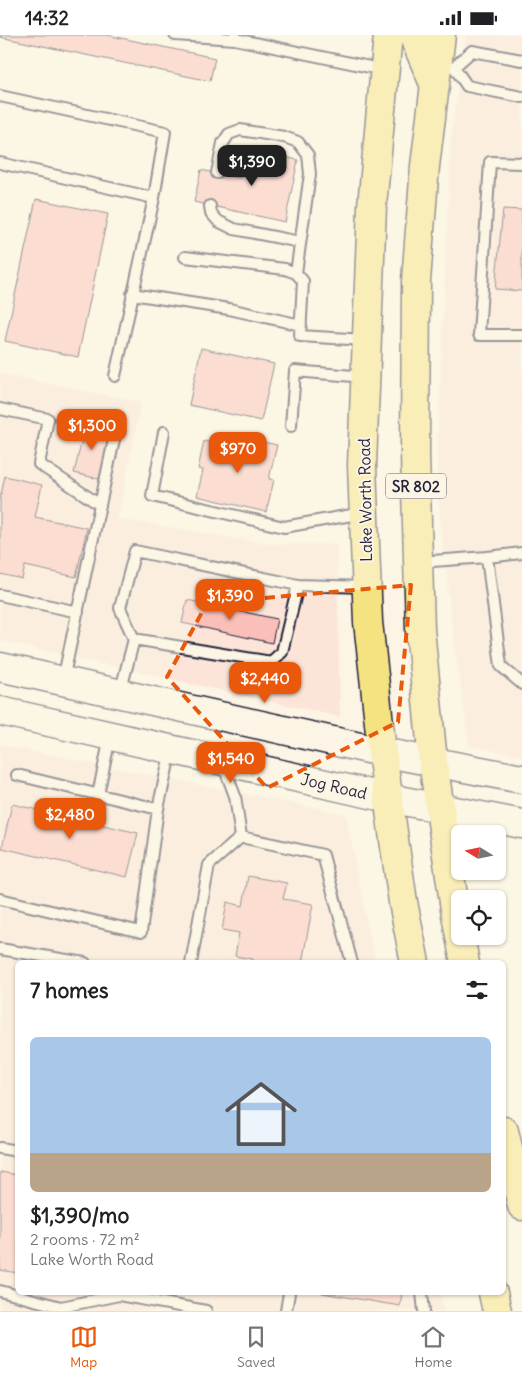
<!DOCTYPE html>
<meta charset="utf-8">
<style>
body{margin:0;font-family:Delius,sans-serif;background:#f6f6f6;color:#202124;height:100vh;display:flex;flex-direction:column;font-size:19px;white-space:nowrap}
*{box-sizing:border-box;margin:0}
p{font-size:16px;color:#757577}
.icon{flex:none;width:28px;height:28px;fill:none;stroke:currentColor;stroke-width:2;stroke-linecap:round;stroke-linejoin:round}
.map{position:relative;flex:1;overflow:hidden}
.panel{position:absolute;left:15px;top:925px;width:491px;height:335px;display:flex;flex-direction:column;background:#fff;border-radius:8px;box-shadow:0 1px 4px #0004}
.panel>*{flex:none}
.needle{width:32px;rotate:280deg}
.controls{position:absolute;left:451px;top:790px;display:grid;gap:10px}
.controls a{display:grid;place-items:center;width:55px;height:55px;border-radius:8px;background:#fff;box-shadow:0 1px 4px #0004;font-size:25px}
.price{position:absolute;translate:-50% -42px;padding:0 11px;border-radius:10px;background:#ea580c;color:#fff;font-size:16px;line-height:32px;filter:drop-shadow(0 1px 2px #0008)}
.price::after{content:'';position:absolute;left:50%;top:30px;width:15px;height:11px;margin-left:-8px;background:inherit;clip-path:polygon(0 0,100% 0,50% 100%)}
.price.current{background:#222;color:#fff}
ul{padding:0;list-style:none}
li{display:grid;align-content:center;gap:10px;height:265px;padding:0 15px}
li+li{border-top:1px solid #e0e0e0}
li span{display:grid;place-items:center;height:155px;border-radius:8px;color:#555}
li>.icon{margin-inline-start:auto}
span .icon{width:90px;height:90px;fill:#fffc;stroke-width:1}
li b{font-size:21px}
h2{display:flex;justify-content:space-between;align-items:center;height:60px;padding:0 15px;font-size:21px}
.status{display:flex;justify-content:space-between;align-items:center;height:35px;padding:0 25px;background:#fff;direction:ltr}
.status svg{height:14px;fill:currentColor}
.tab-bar{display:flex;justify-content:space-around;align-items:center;height:70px;border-top:1px solid #e0e0e0;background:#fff;font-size:14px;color:#757577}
.tab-bar a{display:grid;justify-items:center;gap:2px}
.tab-bar .current{color:#ea580c}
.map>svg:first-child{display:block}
.built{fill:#fce5d8}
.building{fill:#fbbfba;stroke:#22223b}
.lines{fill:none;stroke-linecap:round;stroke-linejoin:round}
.service-casing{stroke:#22223b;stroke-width:14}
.secondary-casing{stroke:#22223b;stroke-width:31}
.primary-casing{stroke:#22223b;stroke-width:31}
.service{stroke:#fcf5e5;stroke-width:10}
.secondary{stroke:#fcf5e5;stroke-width:28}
.primary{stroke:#f5e382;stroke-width:28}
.marked{fill:none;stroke:#e8590c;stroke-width:4;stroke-dasharray:10 6;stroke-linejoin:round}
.labels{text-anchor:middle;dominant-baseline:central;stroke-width:4;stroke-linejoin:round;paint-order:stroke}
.shield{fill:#fcf5e5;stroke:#63616e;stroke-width:1}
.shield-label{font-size:15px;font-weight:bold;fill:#22223b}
.street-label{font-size:16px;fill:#22223b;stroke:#fcf5e5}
</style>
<div class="status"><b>14:32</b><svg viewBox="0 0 49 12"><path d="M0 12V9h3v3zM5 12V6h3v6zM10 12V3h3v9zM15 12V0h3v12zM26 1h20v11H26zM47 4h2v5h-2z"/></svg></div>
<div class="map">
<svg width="522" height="1276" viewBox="0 0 522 1276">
<rect width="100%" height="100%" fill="#fcf5e5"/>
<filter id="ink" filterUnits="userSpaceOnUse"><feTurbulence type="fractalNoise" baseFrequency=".02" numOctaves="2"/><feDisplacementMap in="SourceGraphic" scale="10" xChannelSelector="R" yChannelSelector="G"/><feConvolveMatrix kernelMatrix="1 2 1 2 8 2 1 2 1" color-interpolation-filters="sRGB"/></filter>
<g filter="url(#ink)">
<path class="built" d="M466 0H522V721L469 711 450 574 436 445 451 103Z
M0 339 141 367 118 484 271 509H337L340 682 0 606Z
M0 710 346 779 375 927 18 928V1258H441L444 1276H0Z"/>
<path class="building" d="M0 0H107L215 23 210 46 0 2Z
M246 114 298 125 285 187 194 167 201 135 240 143Z
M36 164 108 179 78 322 5 306Z
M503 174 522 175V256L495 254Z
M201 313 274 329 261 386 189 370Z
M86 388 111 394 99 444 74 438Z
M245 403 277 410 269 444 274 445 266 477 197 461 203 435 198 434 204 406 243 415Z
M5 441 42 450 35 482 87 493 76 542 25 531 22 544 0 539V464Z
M187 565 277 584 272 608 182 588Z
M12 769 138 798 127 842 2 813Z
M248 841 287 848 283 864 313 869 302 928H252L253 924 235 921 239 898 222 895 227 867 243 871Z
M0 1137 18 1140V1238L0 1235Z
M322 1258H402L400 1271Z"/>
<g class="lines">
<g class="service-casing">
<path id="service" d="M175 0 235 4
M235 0V4L384 35
M438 31 454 32 472 16 522 25
M454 32 467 51 522 62
M0 61 165 97 154 163 115 341
M0 128 154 163
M522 128 490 127 479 300H522
M217 138 223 108 229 99 240 95 284 102 298 107 308 120 310 139 296 238
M210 171 211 178 218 186 234 194 300 207
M185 222 285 234 296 238 303 246 300 301 366 305
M132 259 229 274 301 290
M0 374 48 384 39 429 100 470 63 645
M291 391 295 336 365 342
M164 397 152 461 284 492 363 478
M100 470 115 400
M487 522 522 518
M419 527 487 522 501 631 522 649
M0 560 78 577
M134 604 271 627 282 617 298 550
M120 658 134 604 120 573 135 516 298 550 366 552
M223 729 235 761 241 802 323 820 352 928
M17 740 158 774
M98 760 110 702
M0 864 141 897 158 774 171 715
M0 914 85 928
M191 928 209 830 241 802
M0 1113 18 1116
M0 1256 61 1272 119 1260 206 1276
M422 1258 424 1276
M286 1276 289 1258"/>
</g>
<g class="secondary-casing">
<path id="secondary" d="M0 632 382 717 522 744
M0 676 388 763 522 789"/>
</g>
<g class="primary-casing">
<path id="primary" d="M388 0 372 171 362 430 368 587 374 641 382 717 395 812 403 867 415 928
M413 0 435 51
M441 0 425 131 416 246 415 419 420 594 433 727 455 874 460 901
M460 901 465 928
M504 1096 522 1171
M493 1258 497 1276"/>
</g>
<use href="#service" class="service"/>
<use href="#secondary" class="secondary"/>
<use href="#primary" class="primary"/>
</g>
</g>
<path d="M0 0H522V1276H0ZM411 550 398 687 267 753 167 642 207 568Z" fill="#fcf5e5" fill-opacity=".55" fill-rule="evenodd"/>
<path class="marked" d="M411 550 398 687 267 753 167 642 207 568Z"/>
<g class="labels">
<rect class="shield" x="386" y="438.5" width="60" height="25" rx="4"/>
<g class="shield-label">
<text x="416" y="451">SR 802</text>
</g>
<g class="street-label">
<text transform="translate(365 465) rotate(-91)">Lake Worth Road</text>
<text transform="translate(334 751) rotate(13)">Jog Road</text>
</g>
</g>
</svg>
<div class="controls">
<a><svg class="needle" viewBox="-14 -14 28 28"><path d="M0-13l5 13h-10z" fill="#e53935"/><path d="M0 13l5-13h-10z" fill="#757577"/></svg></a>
<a><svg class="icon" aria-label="locate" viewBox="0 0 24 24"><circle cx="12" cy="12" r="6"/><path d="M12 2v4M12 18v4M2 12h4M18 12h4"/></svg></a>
</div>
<b class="price current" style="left:252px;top:152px">$1,390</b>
<b class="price" style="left:92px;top:416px">$1,300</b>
<b class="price" style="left:238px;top:439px">$970</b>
<b class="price" style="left:230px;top:586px">$1,390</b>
<b class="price" style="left:265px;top:669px">$2,440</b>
<b class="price" style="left:231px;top:749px">$1,540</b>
<b class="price" style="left:70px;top:805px">$2,480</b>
<section class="panel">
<h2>7 homes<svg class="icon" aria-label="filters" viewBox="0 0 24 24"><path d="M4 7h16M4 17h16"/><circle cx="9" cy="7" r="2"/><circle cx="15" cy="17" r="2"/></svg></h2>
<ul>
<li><span style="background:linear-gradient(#a9c7e8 75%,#b9a48a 0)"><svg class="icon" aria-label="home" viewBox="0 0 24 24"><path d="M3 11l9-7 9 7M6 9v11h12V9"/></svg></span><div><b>$1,390/mo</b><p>2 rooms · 72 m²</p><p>Lake Worth Road</p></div></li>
</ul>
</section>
</div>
<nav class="tab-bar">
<a class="current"><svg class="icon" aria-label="map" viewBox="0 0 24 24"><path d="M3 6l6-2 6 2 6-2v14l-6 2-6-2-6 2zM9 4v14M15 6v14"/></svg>Map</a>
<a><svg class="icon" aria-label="saved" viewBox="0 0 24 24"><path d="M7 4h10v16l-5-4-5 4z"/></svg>Saved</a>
<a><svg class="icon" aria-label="home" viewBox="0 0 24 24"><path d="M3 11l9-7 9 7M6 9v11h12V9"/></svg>Home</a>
</nav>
